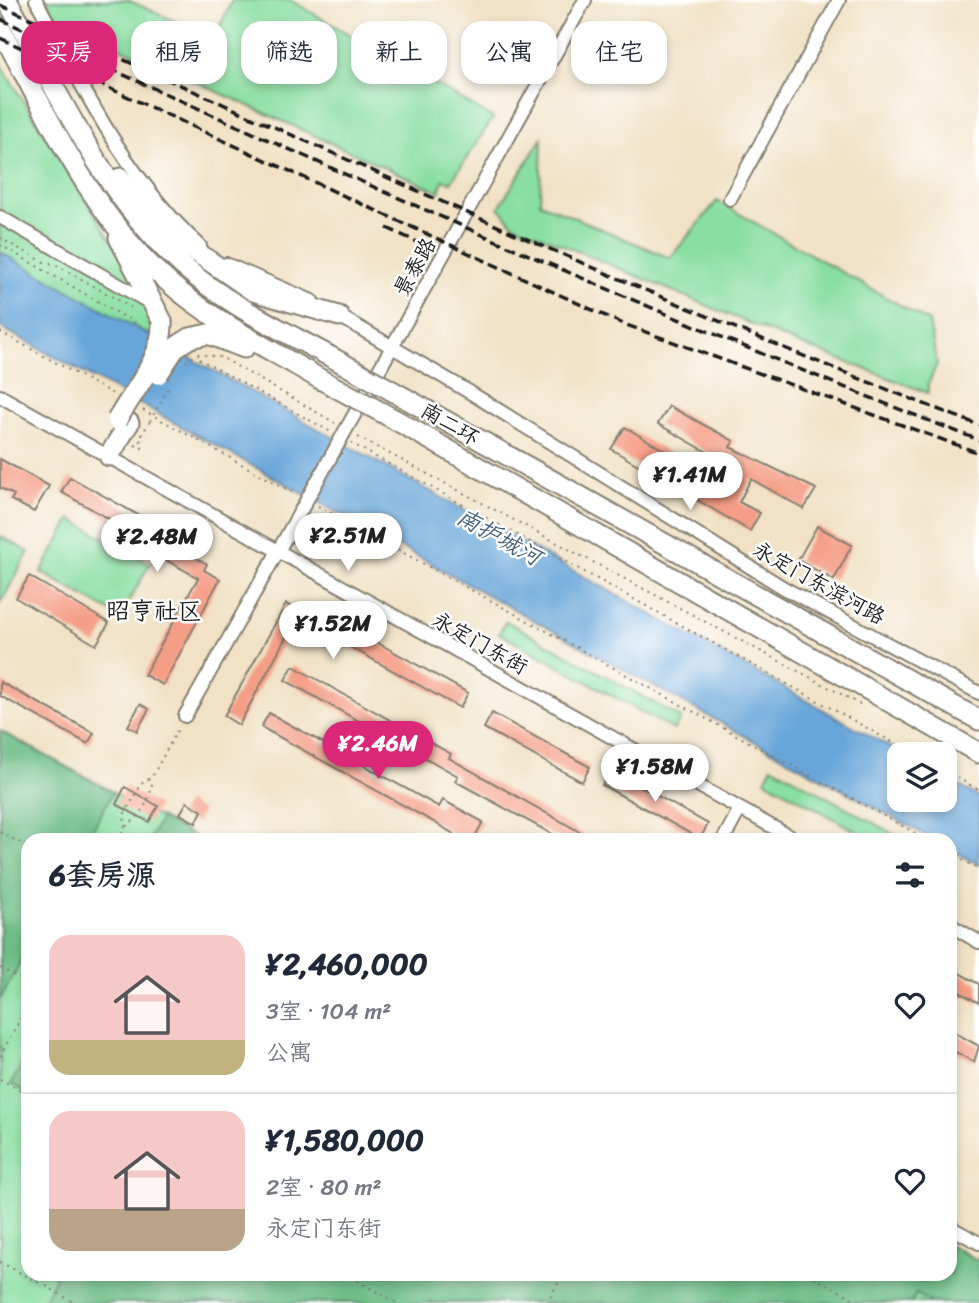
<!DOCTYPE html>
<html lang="zh">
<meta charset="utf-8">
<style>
body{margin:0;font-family:Sriracha,"LXGW WenKai TC",sans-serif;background:#f2f2f3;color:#1f2937;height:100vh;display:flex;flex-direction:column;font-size:26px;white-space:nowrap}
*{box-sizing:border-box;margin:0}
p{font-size:23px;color:#747a83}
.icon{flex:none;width:38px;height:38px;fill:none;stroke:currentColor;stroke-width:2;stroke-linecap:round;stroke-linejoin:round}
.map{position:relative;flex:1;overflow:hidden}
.drawer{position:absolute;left:21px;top:833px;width:936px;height:448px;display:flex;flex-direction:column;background:#fff;border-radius:21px;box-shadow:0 4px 10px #0003}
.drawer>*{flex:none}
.top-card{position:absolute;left:21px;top:21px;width:938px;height:63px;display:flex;gap:14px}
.fabs{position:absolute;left:887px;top:742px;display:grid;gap:14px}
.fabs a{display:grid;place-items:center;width:70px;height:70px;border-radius:14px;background:#fff;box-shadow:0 4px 10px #0003;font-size:35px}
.price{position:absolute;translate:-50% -60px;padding:0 16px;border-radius:24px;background:#fff;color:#222;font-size:23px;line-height:46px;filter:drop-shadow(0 2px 4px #0008)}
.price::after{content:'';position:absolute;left:50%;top:42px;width:21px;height:16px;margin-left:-10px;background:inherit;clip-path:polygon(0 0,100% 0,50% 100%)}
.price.selected{background:#db2777;color:#fff}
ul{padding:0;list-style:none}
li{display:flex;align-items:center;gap:21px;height:175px;padding:0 28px}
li+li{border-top:2px solid #e0e1e3}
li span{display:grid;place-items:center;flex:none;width:196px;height:140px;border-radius:21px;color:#555}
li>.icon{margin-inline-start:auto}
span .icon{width:84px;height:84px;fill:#fffc;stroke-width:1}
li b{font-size:30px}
h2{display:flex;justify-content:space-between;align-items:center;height:84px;padding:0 28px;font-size:30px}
.tag{padding:0 24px;border-radius:21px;background:#fff;box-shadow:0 4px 10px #0003;font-size:24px;line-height:63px}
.tag.selected{background:#db2777;color:#fff}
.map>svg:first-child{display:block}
.green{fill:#89dea1;stroke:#527d5e;stroke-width:2}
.forest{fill:#6ebd87;stroke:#456c52;stroke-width:2}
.water{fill:#67a6d9;stroke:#42617a;stroke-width:2}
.building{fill:#f59e86}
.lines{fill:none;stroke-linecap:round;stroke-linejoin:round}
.minor-casing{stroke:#867f71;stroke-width:16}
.highway-casing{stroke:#867f71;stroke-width:23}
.path{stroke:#867f71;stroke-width:2;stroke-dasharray:2 5;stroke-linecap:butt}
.minor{stroke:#fff;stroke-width:12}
.highway{stroke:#fff;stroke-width:19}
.rail{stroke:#1c1c1c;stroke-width:3.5;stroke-dasharray:10 5;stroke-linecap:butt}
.minor-bridge-casing{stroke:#867f71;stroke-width:16;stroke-linecap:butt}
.highway-bridge-casing{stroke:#867f71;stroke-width:23;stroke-linecap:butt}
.path-bridge{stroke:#867f71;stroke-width:2;stroke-dasharray:2 5;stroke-linecap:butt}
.minor-bridge{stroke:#fff;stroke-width:12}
.highway-bridge{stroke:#fff;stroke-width:19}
.labels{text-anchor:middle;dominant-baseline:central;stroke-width:5;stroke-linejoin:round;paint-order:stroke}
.street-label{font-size:21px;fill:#1c1c1c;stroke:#fff}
.water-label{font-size:23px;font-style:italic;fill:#42617a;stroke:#fff}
.quarter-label{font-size:24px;fill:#1c1c1c;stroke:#fff}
</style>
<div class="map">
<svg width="979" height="1303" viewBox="0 0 979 1303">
<rect width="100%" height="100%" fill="#fff"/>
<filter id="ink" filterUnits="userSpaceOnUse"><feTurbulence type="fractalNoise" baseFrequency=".0143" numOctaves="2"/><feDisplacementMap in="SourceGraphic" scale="14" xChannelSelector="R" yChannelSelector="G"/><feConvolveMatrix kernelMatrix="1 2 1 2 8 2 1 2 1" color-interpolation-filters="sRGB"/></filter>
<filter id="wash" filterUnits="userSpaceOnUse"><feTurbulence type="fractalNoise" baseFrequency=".00686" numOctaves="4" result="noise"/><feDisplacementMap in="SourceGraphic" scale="28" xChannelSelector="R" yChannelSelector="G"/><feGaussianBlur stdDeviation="1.57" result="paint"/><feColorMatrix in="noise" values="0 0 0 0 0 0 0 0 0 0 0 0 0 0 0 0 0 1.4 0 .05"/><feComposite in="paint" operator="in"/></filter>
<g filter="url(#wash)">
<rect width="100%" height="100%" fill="#f1e2c6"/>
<path class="green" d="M47 0H128L214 39 232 0H290L493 118 451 182 443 180 439 192 55 18Z
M0 64 144 292 152 337 0 252Z
M542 138 540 203 670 258 717 201 929 322 937 364 928 385V393L789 340 513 224 499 207Z
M71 519 150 564 120 617 41 572Z
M0 536 29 552 0 604Z
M506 621 681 718 674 730 499 633Z
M0 731 201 840H28V1274H950V1245L979 1261V1303H0Z
M772 766 904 840H872L765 780Z"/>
<path class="forest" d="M0 731 113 792 87 840H28V948L0 1000Z
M161 818 201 840H149Z
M28 1054V1094L11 1084Z
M950 1245 979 1261V1303H932L916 1294 911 1303H42L57 1274H950Z"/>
<path class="water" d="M0 252 903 754H900V800H945V778L979 797V865L950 849V840H934L0 327Z"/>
<g id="blocks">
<path class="building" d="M669 406 734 441 730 447 816 489 804 509 751 479 739 502 760 513 750 531 611 449 625 427 725 486 735 468 658 424Z
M0 459 49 486 34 512 11 500 14 495 0 488Z
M70 477 165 530 161 538 207 564 204 570 220 579 163 685 144 675 198 578 152 552 156 545 61 492Z
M817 526 852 545 834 580 798 560Z
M29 576 109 623 96 645 16 598Z
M286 604 344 636 349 627 468 693 460 708 341 642 337 650 292 626 239 725 224 716Z
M293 666 451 754 449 758 594 840H563L455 781 458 776 285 680Z
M0 682 94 733 88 744 0 696Z
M140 704 149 709 137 731 128 726Z
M269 713 439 807 443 800 483 822 473 840H455L457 836 432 821 261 727Z
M492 713 590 767 582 782 484 728Z
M611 770 708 824 700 839 602 785Z
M125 787 158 806 149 822 116 804Z
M187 802 202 811 196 823 180 814Z
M950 968 979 984V1003L950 987Z
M950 1030 979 1046 974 1062 950 1049Z"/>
</g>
</g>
<g filter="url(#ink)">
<use href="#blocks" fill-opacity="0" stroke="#867f71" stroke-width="2"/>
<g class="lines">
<g class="minor-casing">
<path id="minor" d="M36 0C83 88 125 177 200 246
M730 199 839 0
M0 217 152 304
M226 264 312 301
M334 313 471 393 784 588 979 693
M0 396 796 840
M344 433 585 0
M185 716 295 521
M723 840 740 809
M950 925 979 942
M950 1227 979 1243"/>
</g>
<g class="highway-casing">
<path id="highway" d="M7 0C58 92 103 195 183 266 226 304 282 330 333 358
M0 28C48 116 90 213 167 281 212 321 268 348 320 379
M120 178 176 238 253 291 339 316
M119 238 162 321
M190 338 208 334 244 348
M405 398 979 720
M394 419 979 753
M109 456 129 423"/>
</g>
<path class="path" d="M0 238 44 262 55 264 132 308
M0 245 146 329
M0 332 113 394
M199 359 331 432
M186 362 197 354 221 357 335 423
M143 410 294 493
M358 437 860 704
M351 443 914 754
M135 445 142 448 140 438 150 421
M318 506 928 840
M945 771 979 790
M126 826C141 818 153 795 152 779
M0 832 28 847
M118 840 125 826 124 815 142 783 152 777 179 727
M950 853 979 869
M0 968 28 983
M0 1056 28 1005
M0 1079 28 1094
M0 1262 41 1284
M345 1274 397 1303
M808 1274 862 1303
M46 1286 75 1303
M547 1303 563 1274"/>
<use href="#minor" class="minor"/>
<use href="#highway" class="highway"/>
<path class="rail" d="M0 5C325 148 647 299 979 425
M0 19C324 165 647 313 979 440
M0 38 621 323 979 453
M387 228 441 253"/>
<g class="minor-bridge-casing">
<path id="minor-bridge" d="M295 521 344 433"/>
</g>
<g class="highway-bridge-casing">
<path id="highway-bridge" d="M333 358 405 398
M158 374 176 347 190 338
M320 379 394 419
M117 420C134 390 164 356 162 321"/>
</g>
<path class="path-bridge" d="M150 421 170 385"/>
<use href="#minor-bridge" class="minor-bridge"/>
<use href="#highway-bridge" class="highway-bridge"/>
</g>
</g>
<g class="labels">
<g class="street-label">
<text transform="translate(415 267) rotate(-61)">景泰路</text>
<text transform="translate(450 424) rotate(30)">南二环</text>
<text transform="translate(819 583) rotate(29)">永定门东滨河路</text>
<text transform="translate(480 643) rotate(29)">永定门东街</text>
</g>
<g class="water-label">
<text transform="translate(499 537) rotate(29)">南护城河</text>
</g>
<g class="quarter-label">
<text x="154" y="611">昭亨社区</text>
</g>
</g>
</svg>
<div class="fabs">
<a><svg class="icon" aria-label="layers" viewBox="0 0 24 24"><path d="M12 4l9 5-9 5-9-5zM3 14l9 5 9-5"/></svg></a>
</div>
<b class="price" style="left:690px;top:512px">¥1.41M</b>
<b class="price" style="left:348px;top:573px">¥2.51M</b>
<b class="price" style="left:157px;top:574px">¥2.48M</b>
<b class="price" style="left:333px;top:661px">¥1.52M</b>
<b class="price selected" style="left:378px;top:781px">¥2.46M</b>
<b class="price" style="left:655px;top:804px">¥1.58M</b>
<div class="top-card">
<a class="tag selected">买房</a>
<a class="tag">租房</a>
<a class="tag">筛选</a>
<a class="tag">新上</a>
<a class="tag">公寓</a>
<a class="tag">住宅</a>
</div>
<section class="drawer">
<h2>6套房源<svg class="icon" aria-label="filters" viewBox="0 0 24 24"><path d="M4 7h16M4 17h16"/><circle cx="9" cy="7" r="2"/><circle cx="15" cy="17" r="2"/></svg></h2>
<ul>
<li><span style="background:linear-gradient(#f6c9c9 75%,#c2b280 0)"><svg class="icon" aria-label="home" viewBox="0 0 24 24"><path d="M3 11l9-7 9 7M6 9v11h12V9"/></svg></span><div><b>¥2,460,000</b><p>3室 · 104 m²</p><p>公寓</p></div><svg class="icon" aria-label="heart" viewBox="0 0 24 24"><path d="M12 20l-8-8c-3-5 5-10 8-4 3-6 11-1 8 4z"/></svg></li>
<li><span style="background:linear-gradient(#f6c9c9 70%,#b9a48a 0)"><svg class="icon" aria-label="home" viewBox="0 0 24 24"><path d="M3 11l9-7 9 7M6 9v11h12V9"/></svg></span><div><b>¥1,580,000</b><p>2室 · 80 m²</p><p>永定门东街</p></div><svg class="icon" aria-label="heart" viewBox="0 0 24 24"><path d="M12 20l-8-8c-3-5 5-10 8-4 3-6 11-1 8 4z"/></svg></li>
</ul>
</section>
</div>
